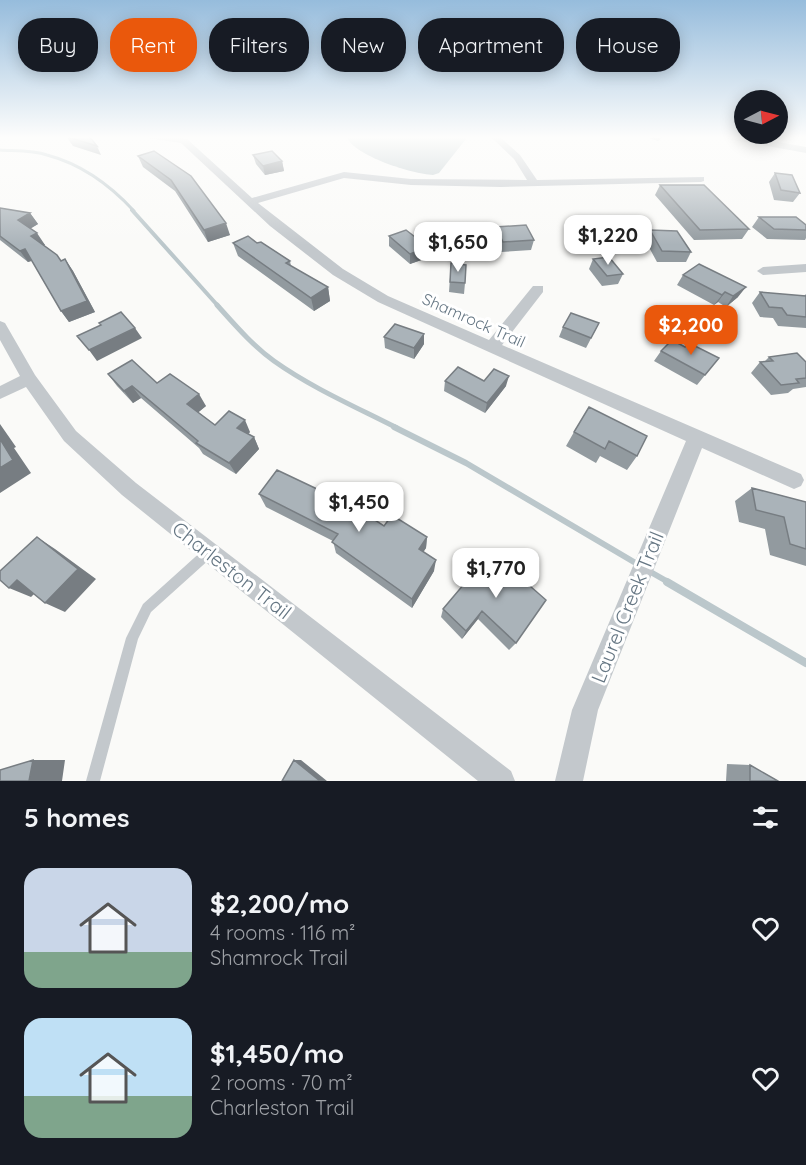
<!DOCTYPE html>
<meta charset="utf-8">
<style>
body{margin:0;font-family:Quicksand,sans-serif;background:#20242c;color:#f1f3f6;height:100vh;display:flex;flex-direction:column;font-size:22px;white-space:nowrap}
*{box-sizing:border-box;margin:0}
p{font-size:20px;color:#9ea1a6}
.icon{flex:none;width:33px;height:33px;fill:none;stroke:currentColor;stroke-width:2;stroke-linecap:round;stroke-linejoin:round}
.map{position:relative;height:781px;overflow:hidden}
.side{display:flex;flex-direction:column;background:#171b24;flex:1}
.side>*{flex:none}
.banner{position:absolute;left:18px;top:18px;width:771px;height:54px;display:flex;gap:12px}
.needle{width:39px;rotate:84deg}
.fabs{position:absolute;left:734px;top:90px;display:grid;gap:12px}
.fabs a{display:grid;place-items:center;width:54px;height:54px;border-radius:50%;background:#171b24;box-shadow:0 3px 15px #0003;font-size:30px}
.price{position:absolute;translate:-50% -51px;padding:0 14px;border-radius:12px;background:#fff;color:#222;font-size:20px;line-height:39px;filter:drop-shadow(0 2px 3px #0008)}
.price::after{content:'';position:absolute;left:50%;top:36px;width:18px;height:14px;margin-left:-9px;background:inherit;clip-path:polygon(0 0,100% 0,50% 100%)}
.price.active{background:#ea580c;color:#fff}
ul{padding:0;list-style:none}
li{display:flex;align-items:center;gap:18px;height:150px;padding:0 24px}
li span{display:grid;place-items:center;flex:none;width:168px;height:120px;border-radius:18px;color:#555}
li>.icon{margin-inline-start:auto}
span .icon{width:72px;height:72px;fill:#fffc;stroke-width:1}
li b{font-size:26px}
h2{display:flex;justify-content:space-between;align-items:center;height:72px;padding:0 24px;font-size:26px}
.pill{padding:0 21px;border-radius:24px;background:#171b24;box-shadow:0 3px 15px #0003;font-size:21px;line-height:54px}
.pill.active{background:#ea580c;color:#fff}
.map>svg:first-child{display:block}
.water{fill:#bbc7cb}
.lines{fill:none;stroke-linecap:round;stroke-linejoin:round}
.stream-far4{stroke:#bbc7cb;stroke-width:3}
.stream-far3{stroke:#bbc7cb;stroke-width:4}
.stream-far2{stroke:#bbc7cb;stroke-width:5}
.stream-far1{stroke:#bbc7cb;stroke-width:6}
.stream{stroke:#bbc7cb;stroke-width:8}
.service{fill:#c3c8cc;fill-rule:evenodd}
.minor{fill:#c3c8cc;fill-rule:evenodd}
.tertiary{fill:#c3c8cc;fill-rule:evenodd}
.wall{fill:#929a9f}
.shaded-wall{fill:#777d82}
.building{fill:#aab3b9;stroke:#777d82;stroke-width:1.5}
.labels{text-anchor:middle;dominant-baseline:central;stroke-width:6;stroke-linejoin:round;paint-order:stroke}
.street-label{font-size:16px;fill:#657683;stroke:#fff}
.near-street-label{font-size:20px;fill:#657683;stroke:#fff}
</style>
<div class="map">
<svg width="806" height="781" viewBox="0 0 806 781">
<rect width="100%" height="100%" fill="#fafaf8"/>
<path class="water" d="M346 136H463L466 139 439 173 433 175C412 174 354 156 346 136Z"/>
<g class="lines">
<path class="stream-far4" d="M0 150C15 151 33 150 47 155 81 164 111 186 134 211"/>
<path class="stream-far3" d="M132 210 219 307"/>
<path class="stream-far2" d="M217 305C235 325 252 345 274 361 312 388 356 407 397 428"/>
<path class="stream-far1" d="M394 427 466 463 639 565
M647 570 670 583"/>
<path class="stream" d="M667 582 806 663"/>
<path class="service" d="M208 548 212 549 213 553 212 557 151 612 138 639 100 781H86L126 638 143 604 204 549Z"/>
<path class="minor" d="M134 136 187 139 252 198 344 172 411 179 527 180 514 159 490 136H499L520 155 537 180 704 177V181L701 182 501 187 411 185 344 178 258 203 343 269 388 296 489 340 533 286H543V292L502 345 801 474 804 480 801 486 794 489 702 448 598 710 583 781H555L572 710 686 441 378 302 333 275 270 226 181 143Z
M806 264V272L763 275 757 271 763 267Z
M0 321 5 323 35 375 76 431 136 483 511 771 515 781H478L122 495 64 441 26 387 0 399V386L20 376 0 340Z"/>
<path class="tertiary" d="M724 136H746L806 147V153L729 139Z"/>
</g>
<path class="wall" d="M66 136H89L97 146 101 155 73 146Z
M642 136H664L658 141Z
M154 151 230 235 208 242 175 191 143 167 138 156Z
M253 155 282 161 284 171 265 175 256 164Z
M775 173 800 193 793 202 774 200 769 182Z
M660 185 749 229 742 239 694 240 655 195Z
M0 208 30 213 38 224 30 229 45 245H43L61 261 65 259 73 271 95 312 69 322 61 311 32 261 28 262 0 240Z
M759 217 806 225V238L805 240 767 239 752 227Z
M496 227 534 240 531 250 501 252 494 237Z
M650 230 691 252 686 262H657L645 240Z
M389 236 427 258 410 264 389 246Z
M233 243H257L290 261 291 266 328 287 330 301 314 311 238 256Z
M593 259 623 274 618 284 602 286 589 269Z
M451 263 465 283 464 294 449 292Z
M683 275 738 297 726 307 718 302 714 305 677 285Z
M760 292 804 296 806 294V328L778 326 773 318 760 317 752 303Z
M599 323 586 348 559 337 563 327Z
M384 337 424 344 414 359 385 348Z
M685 347 719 358 697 385 654 361 661 351Z
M769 357 806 362V387L793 389 788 393 771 395 751 373 760 362H764Z
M108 374 157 383 206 406 198 412 215 425 250 432 248 434 254 437 259 449 236 474 203 454 199 448 141 398 133 403 117 386Z
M445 381H484L506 386 485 413 444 391Z
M589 407 637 456 627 470 600 456 596 463 566 446 574 432Z
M752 488 806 502V566L770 555 765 529 739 522 735 501Z
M259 494 427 537 426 548 423 552 434 571 412 608 336 553 333 541 266 507Z
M491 552 516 643 509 650 478 619 462 639 441 617 443 609Z
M727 764 750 765 778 781H726Z"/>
<path class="shaded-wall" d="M282 161 284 171 265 175 263 166Z
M30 213 38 224 26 231 18 220Z
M226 223 230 235 208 242 204 230Z
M37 233 45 245 39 247 31 236Z
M428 247 427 258 410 264V254Z
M25 249 33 260 28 262 20 251Z
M65 259 73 271 95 312 69 322 61 311Z
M328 287 330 301 314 311 311 298Z
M746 287 738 297 726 307 733 296Z
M725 292 718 302 714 305 722 295Z
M135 328 142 338 97 361 89 350Z
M424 334V344L414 359V348Z
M509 376 506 386 485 413 487 403Z
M132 386 141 398 133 403 124 391Z
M199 394 206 406 194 416 187 404Z
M245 420 250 432 243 439 237 428Z
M0 424 16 447 14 448 31 473 0 493Z
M254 437 259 449 236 474 229 463Z
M37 537 55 549 96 579 65 612 45 603Z
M427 537 426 548 418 560 419 549Z
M436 560 434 571 412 608V599Z
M17 580 38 590 31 597 9 588Z
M482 611 478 619 462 639 466 631Z
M33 760H65L62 781H29Z
M294 760H301L327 781H320Z"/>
<path class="building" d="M68 136H89L97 146 68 137Z
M154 151 191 176 226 223 204 230 171 180 138 156Z
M272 151 282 161 263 166 253 155Z
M775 173 792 175 800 193 781 190Z
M660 185H704L749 229 700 230Z
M0 208 30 213 18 220 37 233 31 236 57 255 61 261 65 259 87 301 61 311 25 249 20 251 0 236Z
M759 217H796L806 225V230L774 229Z
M526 225 534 240 503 242 496 227Z
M406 230 428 247 410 254 389 236Z
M650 230 677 231 691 252 662 251Z
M248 236 257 243 261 242 290 261 286 263 328 287 311 298 233 243Z
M609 257 623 274 607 276 593 259Z
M451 263 466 265 465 283 450 282Z
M699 264 746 287 733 296 725 292 722 295 683 275Z
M760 292 806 296V317L787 315 782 308 769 307Z
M121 312 135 328 89 350 77 336 101 325 99 323Z
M571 313 599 323 591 338 563 327Z
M395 324 424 334 414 348 384 337Z
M672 340 685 347 689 343 719 358 705 375 661 351Z
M797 353 806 362V378L796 379 799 383 781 385 760 362 773 361 769 357Z
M132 360 157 383 170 374 199 394 187 404 215 425 229 411 245 420 237 428 254 437 229 463 196 443 198 441 132 386 124 391 108 374Z
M458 367 484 381 494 369 509 376 487 403 445 381Z
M589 407 647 436 637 456 609 441 605 449 574 432Z
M0 439 13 460 0 468Z
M277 470 355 507 384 526 392 515 427 537 419 549 436 560 412 599 332 542 338 534 259 494Z
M752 488 806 502V549L790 544 784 517 756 510Z
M37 537 78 569 45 603 17 580 9 588 0 580V571Z
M491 552 546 600 516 643 482 611 466 631 443 609Z
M33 760 29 781H0V770Z
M294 760 320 781H282Z
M750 765 778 781H750Z"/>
<linearGradient id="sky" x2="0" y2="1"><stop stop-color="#96bcdc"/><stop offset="0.56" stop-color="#fdfdfc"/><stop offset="1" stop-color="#fdfdfc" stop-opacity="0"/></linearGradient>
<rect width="806" height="245" fill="url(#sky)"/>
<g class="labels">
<g class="street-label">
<text transform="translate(474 320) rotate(24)">Shamrock Trail</text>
</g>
<g class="near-street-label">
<text transform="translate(232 570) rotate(38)">Charleston Trail</text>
<text transform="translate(627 607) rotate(-68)">Laurel Creek Trail</text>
</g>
</g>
</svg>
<div class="fabs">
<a><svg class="needle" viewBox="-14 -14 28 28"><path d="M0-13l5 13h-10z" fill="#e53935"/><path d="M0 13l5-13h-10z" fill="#9ea1a6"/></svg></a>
</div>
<b class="price" style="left:608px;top:266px">$1,220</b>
<b class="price" style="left:458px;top:273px">$1,650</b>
<b class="price active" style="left:691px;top:356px">$2,200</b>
<b class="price" style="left:359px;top:533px">$1,450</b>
<b class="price" style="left:496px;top:599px">$1,770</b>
<div class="banner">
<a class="pill">Buy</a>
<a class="pill active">Rent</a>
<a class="pill">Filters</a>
<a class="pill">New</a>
<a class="pill">Apartment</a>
<a class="pill">House</a>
</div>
</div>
<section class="side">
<h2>5 homes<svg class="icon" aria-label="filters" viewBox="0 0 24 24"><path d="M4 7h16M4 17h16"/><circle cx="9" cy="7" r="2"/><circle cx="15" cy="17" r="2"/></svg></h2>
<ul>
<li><span style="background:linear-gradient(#c9d6e8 70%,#7fa58c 0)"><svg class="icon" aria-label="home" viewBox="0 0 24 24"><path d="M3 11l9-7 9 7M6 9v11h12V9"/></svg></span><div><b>$2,200/mo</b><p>4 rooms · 116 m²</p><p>Shamrock Trail</p></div><svg class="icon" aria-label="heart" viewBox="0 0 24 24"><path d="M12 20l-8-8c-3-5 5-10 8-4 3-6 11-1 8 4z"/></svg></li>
<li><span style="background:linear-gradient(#bfe0f5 65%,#7fa58c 0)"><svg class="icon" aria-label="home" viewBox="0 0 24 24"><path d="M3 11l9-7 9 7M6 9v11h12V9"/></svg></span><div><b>$1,450/mo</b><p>2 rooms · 70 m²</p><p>Charleston Trail</p></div><svg class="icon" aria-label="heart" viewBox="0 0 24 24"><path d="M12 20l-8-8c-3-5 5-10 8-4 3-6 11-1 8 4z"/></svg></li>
</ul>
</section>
